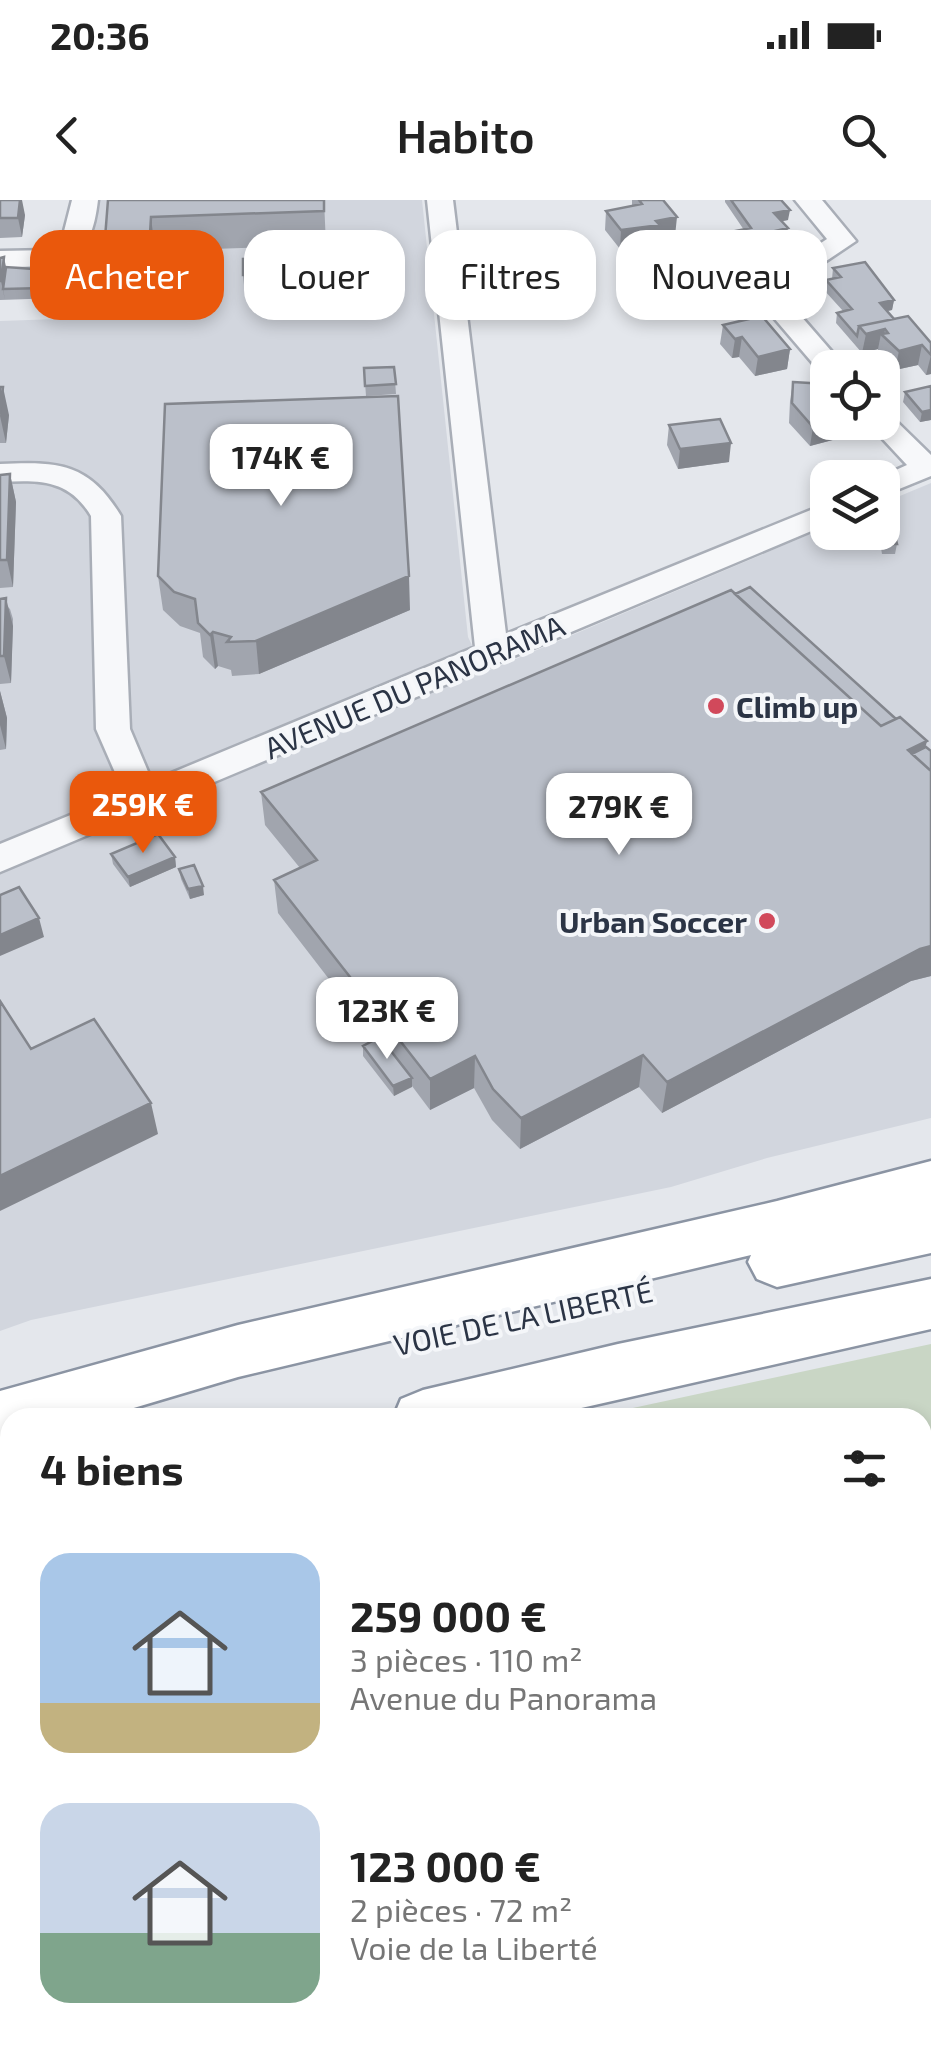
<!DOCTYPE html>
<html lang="fr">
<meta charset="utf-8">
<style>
body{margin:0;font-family:"Exo 2",sans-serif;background:#f6f6f6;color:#222;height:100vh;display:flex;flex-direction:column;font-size:38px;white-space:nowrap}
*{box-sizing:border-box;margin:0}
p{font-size:32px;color:#767676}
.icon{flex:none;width:55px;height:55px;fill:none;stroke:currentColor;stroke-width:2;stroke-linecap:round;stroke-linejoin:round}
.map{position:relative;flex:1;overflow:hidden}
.sheet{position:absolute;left:0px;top:1208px;width:932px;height:642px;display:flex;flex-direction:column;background:#fff;border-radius:30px 30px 0 0;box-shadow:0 5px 15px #0003}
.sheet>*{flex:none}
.top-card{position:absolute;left:30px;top:30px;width:872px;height:90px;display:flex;gap:20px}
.tools{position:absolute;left:810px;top:150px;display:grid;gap:20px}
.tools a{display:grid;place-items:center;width:90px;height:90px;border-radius:20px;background:#fff;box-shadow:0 5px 15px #0003;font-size:50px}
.price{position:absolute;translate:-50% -85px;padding:0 22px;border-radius:20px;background:#fff;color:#222;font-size:32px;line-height:65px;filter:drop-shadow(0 2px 5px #0008)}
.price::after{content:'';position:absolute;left:50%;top:60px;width:30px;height:22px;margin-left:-15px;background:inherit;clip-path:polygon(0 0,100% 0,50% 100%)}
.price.selected{background:#ea580c;color:#fff}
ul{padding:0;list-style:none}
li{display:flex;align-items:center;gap:30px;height:250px;padding:0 40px}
li span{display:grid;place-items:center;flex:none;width:280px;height:200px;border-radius:30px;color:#555}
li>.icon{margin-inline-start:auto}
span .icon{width:120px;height:120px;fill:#fffc;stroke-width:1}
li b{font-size:42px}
h2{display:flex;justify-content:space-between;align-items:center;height:120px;padding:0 40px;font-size:42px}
.pill{padding:0 35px;border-radius:30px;background:#fff;box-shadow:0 5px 15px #0003;font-size:35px;line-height:90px}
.pill.selected{background:#ea580c;color:#fff}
.status{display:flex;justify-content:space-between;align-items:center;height:70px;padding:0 50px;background:#fff;direction:ltr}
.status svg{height:28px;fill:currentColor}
header{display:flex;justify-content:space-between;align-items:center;height:130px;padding:0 40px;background:#fff;font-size:45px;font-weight:600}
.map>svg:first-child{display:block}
.built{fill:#d2d6de}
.green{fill:#c9d6c5}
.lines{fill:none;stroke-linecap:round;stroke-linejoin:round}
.minor-casing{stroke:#a9aeb7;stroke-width:5}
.highway-casing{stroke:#8b94a3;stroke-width:5}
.minor{fill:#f7f8fa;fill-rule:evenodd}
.highway{fill:#fff;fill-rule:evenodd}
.wall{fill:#a1a5ae}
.shaded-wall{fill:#83868d}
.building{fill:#bbc0ca;stroke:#83868d;stroke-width:2.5}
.poi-dot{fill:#d1495b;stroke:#f4f6f9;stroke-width:4}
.labels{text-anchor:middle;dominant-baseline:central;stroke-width:8;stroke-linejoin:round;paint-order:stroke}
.street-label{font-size:30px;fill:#2b3445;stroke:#f4f6f9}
.poi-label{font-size:30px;font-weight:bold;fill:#2b3445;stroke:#f4f6f9;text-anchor:start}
</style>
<div class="status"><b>20:36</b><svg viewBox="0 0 49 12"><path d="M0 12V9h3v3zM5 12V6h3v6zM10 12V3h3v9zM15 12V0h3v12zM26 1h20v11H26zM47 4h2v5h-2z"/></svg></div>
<header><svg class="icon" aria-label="back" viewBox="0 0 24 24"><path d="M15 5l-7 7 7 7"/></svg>Habito<svg class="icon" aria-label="search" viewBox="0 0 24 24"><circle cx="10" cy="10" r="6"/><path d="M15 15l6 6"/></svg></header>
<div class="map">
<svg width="931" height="1848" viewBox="0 0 931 1848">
<rect width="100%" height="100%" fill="#e4e7ec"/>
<path class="built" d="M97 0H422L468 437 485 472 827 327 828 332H882L883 303 931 283V918L767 958 671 987 31 1120 0 1131V121L86 118Z"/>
<path class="green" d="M931 1144V1848H0V1446L10 1442V1840H922V1218L591 1217Z"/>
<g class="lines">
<g class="minor-casing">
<path id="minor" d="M72 0H98C90 70 61 66 0 67V51L51 50 61 43Z
M427 0H453L506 434 828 303V324L0 672V644L124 593 96 529 91 316C69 279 39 280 0 282V264C59 261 89 263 121 316L130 529 152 581 475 447Z
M795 0H822L856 41 780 92 846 168H828V175L822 174 750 90 827 39Z
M882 214 891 216 931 255V276L882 296V278H878L907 265 867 222H882Z
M931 1349V1395L922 1398V1352Z
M931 1492V1543L922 1546V1495Z
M10 1528V1578L0 1582V1532Z
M10 1643V1695L0 1698V1646Z
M931 1751V1807L922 1810V1755Z
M224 1840H290L287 1848H221Z
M491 1840H552L549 1848H488Z
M820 1840H880L877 1848H817Z"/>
</g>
<g class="highway-casing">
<path id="highway" d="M931 961V1053L777 1087 757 1079 748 1062 751 1055 238 1177 100 1218H10V1244L0 1247V1191L238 1125 777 1001Z
M931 1079V1129L537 1218H393L401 1199 423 1190 618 1144Z
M10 1300V1360L0 1363V1303Z"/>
</g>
<use href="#minor" class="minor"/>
<use href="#highway" class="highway"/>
</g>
<path class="wall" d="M0 0 25 15 22 37 0 38Z
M108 0H324L326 45 155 51 153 83 109 85 104 51Z
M632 0H663L675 36 658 39V44L620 49 605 30 606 11 632 6Z
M725 0H781L788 20 782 21 786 38 782 39 781 49 746 56 734 41 735 31 744 30 725 2Z
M628 51 690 105 659 112 626 71Z
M310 57 311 79 299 83 244 85 243 75Z
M0 58 6 67 46 70 87 68 89 78 87 97 0 100Z
M745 66 765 70 764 80 750 83 744 76Z
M833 68 894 100 892 110 887 111 894 119 931 143V174L926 175 918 165 895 170 878 153V149L862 153 836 123 837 113 843 111 824 90 826 80 832 79Z
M723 125 790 149 787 169 755 176 739 157 732 158 720 144Z
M820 165 828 168V186L826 185 825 199 840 238 810 246 789 223 790 201 793 182 826 184 818 175Z
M394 167 396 194 366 196 364 168Z
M931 186V220L920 222 903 202 905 192Z
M0 214 9 215 6 243H0Z
M669 225 729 262 678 269 667 245Z
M10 274 16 302 13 387 0 388V275Z
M882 332 897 344 895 354H882L880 342Z
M158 376 410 410 259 474 232 476 231 470 218 466 215 469 203 457 200 433 180 426 163 410Z
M0 399 10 409 13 419 11 483 0 484Z
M0 491 7 518 6 549 0 550Z
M926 547 931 551V776L911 781 662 913 639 887 520 949 492 920 474 888 430 910 412 886 394 896 363 856V846L376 840 278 713 274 680 300 668 265 625 261 592Z
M111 654 175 657 176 667 130 687 113 664Z
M179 669 204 695 190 699 181 679Z"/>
<path class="shaded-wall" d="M20 0H22L25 15 22 37 18 18Z
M790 10 788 20 773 23 774 13Z
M151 17 155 51 153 83 149 50Z
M677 17 675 36 658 39V44L620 49 621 30Z
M788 28 786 38 774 40 775 31Z
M782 39 781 49 746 56 747 46Z
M4 57 8 77 3 89 5 100 1 81Z
M310 57 311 79 299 83 298 74Z
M87 68 89 78 87 97 85 87Z
M765 70 764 80 750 83 751 73Z
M692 86 690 105 659 112 661 93Z
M894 100 892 110 878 113 880 103Z
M885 129 884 137 881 134 878 149 862 153 866 134Z
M742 137 739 157 732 158 735 139Z
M922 145 918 165 895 170 899 151Z
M790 149 787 169 755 176 758 157Z
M931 155V174L926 175Z
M3 187 9 215 6 243 0 216Z
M931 210V220L920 222 922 212Z
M828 222H843L840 238 810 246 813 227Z
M731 243 729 262 678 269 680 249Z
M10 274 16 302 13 387 7 360Z
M409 376 410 410 259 474 256 441Z
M6 398 13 426 11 483 4 456Z
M213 432 218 466 215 469 210 435Z
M0 491 7 518 6 549 0 525Z
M927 541 920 569 908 550Z
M175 657 176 667 130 687 128 677Z
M203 686 204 695 190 699 188 689Z
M39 718 44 737 0 756V735Z
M931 746V776L911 781 662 913 667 882 920 749Z
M643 855 639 887 520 949 521 918Z
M475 856 474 888 430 910V879Z
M412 878V887L394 896 393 886Z
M151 903 158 934 0 1011V976Z"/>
<path class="building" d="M0 0H20L18 18H0Z
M108 0H324V11L151 17 149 50 104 51Z
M639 0H663L677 17 656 21 660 25 621 30 606 11 642 4Z
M731 0H781L790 10 774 13 788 28 775 31 782 39 747 46 735 31 751 28Z
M658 45 672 56 692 86 661 93 628 51Z
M4 57 1 81H0V58Z
M310 57V69L298 74 243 75V59Z
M865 62 894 100 880 103 894 119 859 126 857 136 837 113 852 109 826 80 841 77 833 68Z
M759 63 765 70 751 73 745 66Z
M47 65 87 68 85 87 3 89 6 67 46 70Z
M762 116 790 149 758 157 742 137 735 139 723 125Z
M908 116 931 143V155L922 145 899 151 881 134 888 133 885 129 866 134 859 126Z
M829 163 832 168H828V174L820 165Z
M394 167 396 184 365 186 364 168Z
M793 182 826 184 825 199 828 201V222L813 227 792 203Z
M931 186V210L922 212 905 192Z
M0 187H3L0 214Z
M398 196 409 376 256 441 227 442 231 437 213 432 210 435 198 423 195 399 174 392 158 376 165 204Z
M720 219 731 243 680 249 669 225Z
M10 274 7 360H0V275Z
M882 332H894L897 344H884Z
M750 387 896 519 881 526 735 394Z
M731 390 881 526 900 517 927 541 908 550 931 571V746L920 749 667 882 643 855 521 918 493 889 475 856 430 879 274 680 317 660 261 592Z
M6 398 4 456H0V399Z
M926 547 931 551V571L912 554Z
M158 634 175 657 128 677 111 654Z
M194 665 203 686 188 689 179 669Z
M19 687 39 718 0 735V695Z
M0 801 31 849 94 819 151 903 0 976Z
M380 837 412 878 393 886 363 846Z"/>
<g class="poi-dot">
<circle cx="716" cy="506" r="10"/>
<circle cx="767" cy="721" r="10"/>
</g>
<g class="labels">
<g class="street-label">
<text transform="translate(414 486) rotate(-23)">AVENUE DU PANORAMA</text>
<text transform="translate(523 1117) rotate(-12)">VOIE DE LA LIBERTÉ</text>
</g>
<g class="poi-label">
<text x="736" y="506">Climb up</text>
<text x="747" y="721" text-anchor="end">Urban Soccer</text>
</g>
</g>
</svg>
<div class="tools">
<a><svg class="icon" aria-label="locate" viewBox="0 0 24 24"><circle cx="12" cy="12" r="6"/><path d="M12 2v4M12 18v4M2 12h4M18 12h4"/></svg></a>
<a><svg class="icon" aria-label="layers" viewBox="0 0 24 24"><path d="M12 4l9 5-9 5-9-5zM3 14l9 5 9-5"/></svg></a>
</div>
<b class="price" style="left:281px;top:309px">174K €</b>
<b class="price selected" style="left:143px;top:656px">259K €</b>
<b class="price" style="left:619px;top:658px">279K €</b>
<b class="price" style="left:387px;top:862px">123K €</b>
<div class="top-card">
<a class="pill selected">Acheter</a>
<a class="pill">Louer</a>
<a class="pill">Filtres</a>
<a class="pill">Nouveau</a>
</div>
<section class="sheet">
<h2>4 biens<svg class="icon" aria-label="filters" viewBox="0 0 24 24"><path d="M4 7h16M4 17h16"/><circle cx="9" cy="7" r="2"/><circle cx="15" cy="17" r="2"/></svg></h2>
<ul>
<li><span style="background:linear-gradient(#a9c7e8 75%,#c2b280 0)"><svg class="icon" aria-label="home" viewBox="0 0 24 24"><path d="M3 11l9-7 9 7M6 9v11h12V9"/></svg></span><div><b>259 000 €</b><p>3 pièces · 110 m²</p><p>Avenue du Panorama</p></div></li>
<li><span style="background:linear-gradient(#c9d6e8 65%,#7fa58c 0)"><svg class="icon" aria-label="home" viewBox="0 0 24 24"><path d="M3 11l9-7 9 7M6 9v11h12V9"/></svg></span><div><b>123 000 €</b><p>2 pièces · 72 m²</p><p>Voie de la Liberté</p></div></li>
</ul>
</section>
</div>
